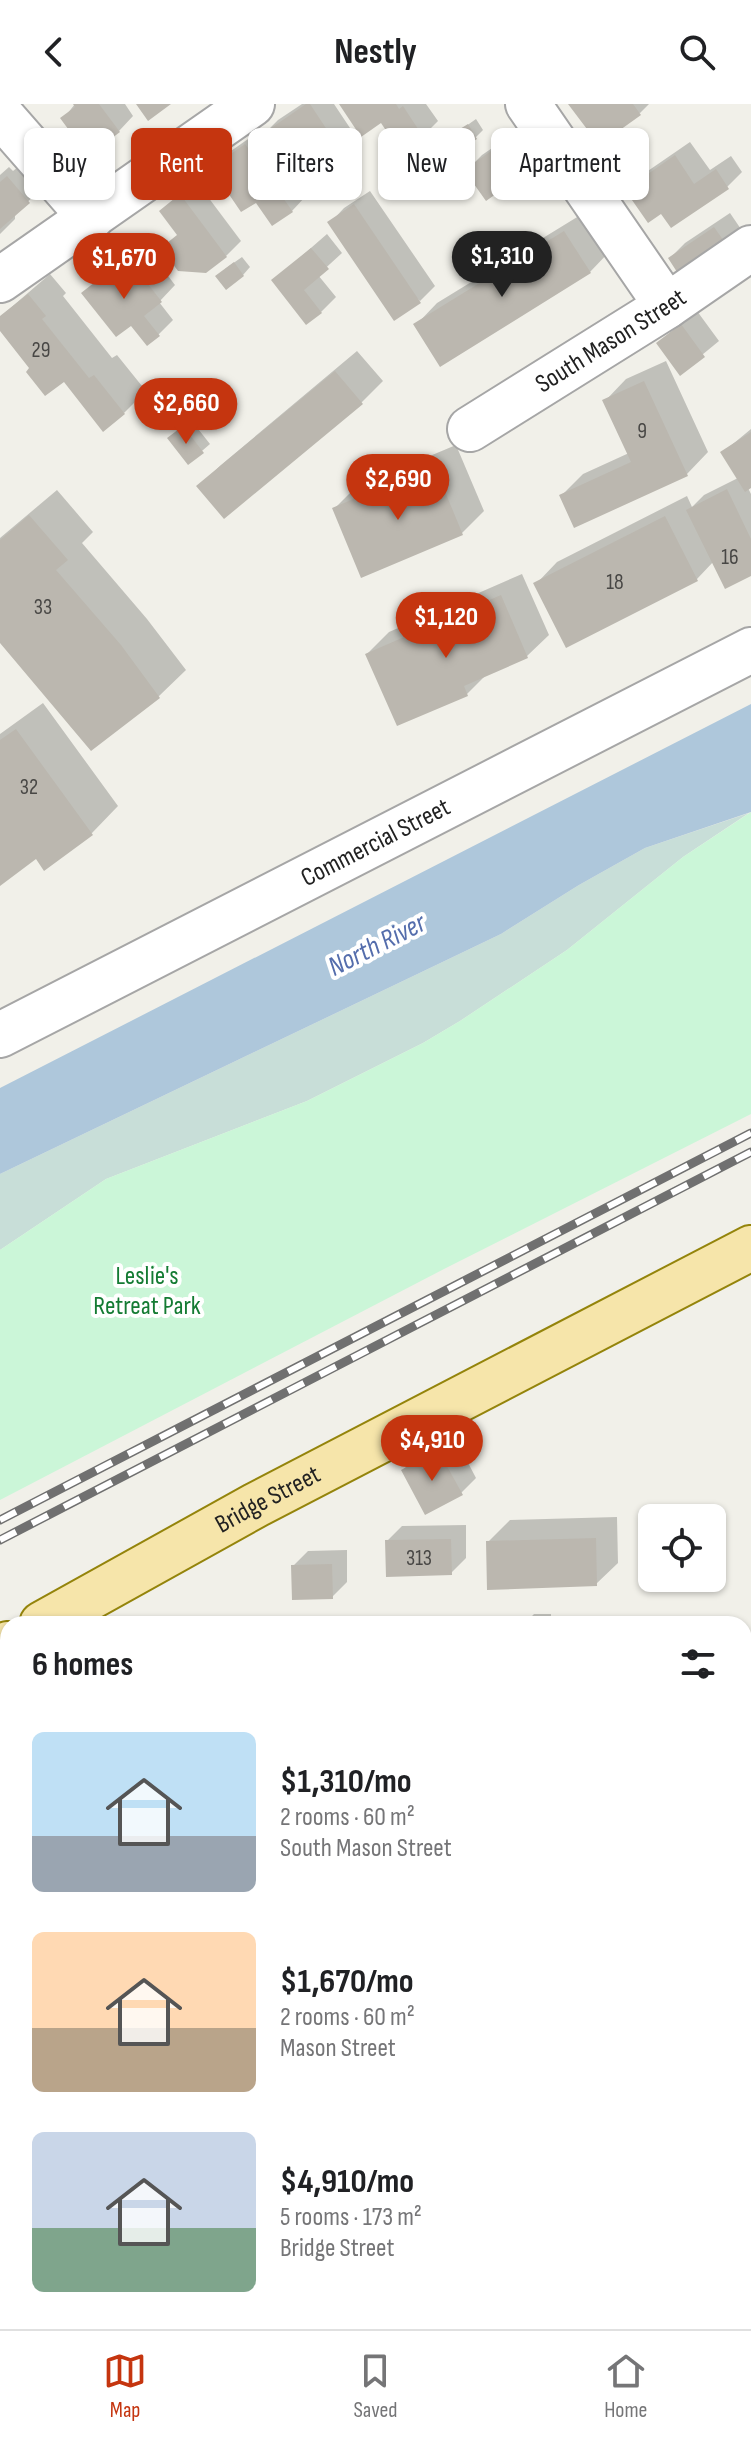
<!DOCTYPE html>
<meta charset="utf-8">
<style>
body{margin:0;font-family:"Sofia Sans Condensed",sans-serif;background:#f6f6f6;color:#202124;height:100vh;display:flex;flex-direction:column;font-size:30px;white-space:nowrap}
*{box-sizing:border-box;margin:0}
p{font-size:26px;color:#757577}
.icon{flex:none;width:44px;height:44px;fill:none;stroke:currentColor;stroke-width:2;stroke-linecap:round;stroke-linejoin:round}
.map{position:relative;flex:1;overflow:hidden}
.panel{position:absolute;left:0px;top:1512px;width:752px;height:714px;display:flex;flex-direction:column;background:#fff;border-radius:24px 24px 0 0;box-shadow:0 2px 6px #0004}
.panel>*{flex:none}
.hud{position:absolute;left:24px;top:24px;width:704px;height:72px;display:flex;gap:16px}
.buttons{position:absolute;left:638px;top:1400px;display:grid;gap:16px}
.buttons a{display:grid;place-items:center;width:88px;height:88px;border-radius:12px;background:#fff;box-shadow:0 2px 6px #0004;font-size:40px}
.price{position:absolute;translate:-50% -68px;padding:0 18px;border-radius:28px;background:#c5350f;color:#fff;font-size:26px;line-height:52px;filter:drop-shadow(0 2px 4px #0008)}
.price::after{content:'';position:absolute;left:50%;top:48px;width:24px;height:18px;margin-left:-12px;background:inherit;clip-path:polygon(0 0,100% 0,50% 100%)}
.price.on{background:#222;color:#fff}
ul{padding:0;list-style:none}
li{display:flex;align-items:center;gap:24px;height:200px;padding:0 32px}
li span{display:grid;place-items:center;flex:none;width:224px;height:160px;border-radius:12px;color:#555}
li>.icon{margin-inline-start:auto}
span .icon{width:96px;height:96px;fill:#fffc;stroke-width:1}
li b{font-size:34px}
h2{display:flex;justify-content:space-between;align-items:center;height:96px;padding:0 32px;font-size:34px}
.chip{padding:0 28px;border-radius:12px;background:#fff;box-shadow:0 2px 6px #0004;font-size:28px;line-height:72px}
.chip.on{background:#c5350f;color:#fff}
header{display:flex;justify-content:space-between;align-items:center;height:104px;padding:0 32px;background:#fff;font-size:36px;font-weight:700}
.menu{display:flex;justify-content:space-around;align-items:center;height:112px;border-top:2px solid #e0e0e0;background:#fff;font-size:22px;color:#757577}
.menu a{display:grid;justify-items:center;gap:4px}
.menu .on{color:#c5350f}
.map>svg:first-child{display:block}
.wetland{fill:#c8ded8}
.park{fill:#cbf6d8}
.water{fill:#aec7db}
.shadow{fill:#0003}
.building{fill:#bbb7af}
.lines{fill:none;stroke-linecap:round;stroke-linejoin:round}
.minor-casing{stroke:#a6a6a6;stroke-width:48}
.major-casing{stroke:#94840b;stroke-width:48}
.minor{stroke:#fff;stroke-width:44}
.major{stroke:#f6e5aa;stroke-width:44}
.rail-casing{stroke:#707070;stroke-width:9}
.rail{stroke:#fff;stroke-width:6;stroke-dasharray:18;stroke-linecap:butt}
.labels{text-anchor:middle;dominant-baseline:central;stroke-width:8;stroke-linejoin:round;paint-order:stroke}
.number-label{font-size:22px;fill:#484745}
.street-label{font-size:26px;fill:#222;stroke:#fff}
.park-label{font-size:26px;fill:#147b33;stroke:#fff}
.water-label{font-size:28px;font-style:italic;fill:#546dac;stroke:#fff}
</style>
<header><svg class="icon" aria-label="back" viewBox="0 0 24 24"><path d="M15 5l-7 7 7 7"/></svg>Nestly<svg class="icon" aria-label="search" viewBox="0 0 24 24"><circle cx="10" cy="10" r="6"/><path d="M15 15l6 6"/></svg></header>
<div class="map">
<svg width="751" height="2225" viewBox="0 0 751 2225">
<rect width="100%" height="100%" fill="#f1f0e9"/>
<path class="wetland" d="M749 709 683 753 567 846 460 917 423 939 307 997 106 1075 0 1146V1070L501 830 579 781 645 744Z"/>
<path class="park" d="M751 708V1010L444 1165 0 1396V1146L106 1075 307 997 423 939 460 917 567 846 683 753Z"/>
<path class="water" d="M751 600V708L645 744 579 781 501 830 0 1070V984Z"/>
<path class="shadow" d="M75 0H125L133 12 119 27 63 15Z
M302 0H334L356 33 342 48 297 78 306 92 292 107 256 96 213 64 228 49 261 26 264 30 278 16Z
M342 0H426L438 17 423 32Z
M571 0H649L640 9Z
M476 15 483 26 476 33 445 37Z
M528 25 545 49 530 64 467 66 482 51 517 27 520 31Z
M690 38 710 66 731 52 742 68 727 83 661 107 627 86 642 71Z
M23 59 43 83 15 110V115L0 130V71L9 63 13 67Z
M196 77 241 137 226 152 179 130 161 107Z
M370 87 435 182 420 197 330 119 344 104Z
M587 107 611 146 590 168 416 221 437 199Z
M730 109 747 134 670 154 685 139Z
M327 130 342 149 318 171 336 193 321 208 273 177Z
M143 139 175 181 159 198 173 216 158 231 131 219 84 189Z
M242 153 250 163 243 171 225 165Z
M50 170 66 189 63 192 112 254 117 251 146 287 124 309 64 275 32 264 0 224V213Z
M697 207 719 237 680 269 658 239Z
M357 247 383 277 361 299 199 382 221 361Z
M666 257 708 348 687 370 561 392 583 370 629 349 605 297 626 275Z
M191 316 210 340 188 359 176 327Z
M751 325V382L748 384 751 390V470L714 457 697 475 536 480 557 458 687 392 692 403 704 391 738 374 722 349Z
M456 341 484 407 462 429 362 471 334 405 356 383Z
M57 386 93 428 82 439 147 515 186 566 159 592 91 644 0 536V434Z
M522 470 549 531 527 552 487 570 467 590 367 550 389 528Z
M43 599 118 702 92 729 36 753 0 779V630Z
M454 1332 476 1374 461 1389 403 1366 418 1351Z
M617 1413 618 1459 596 1480 488 1438 510 1416Z
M466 1421V1454L451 1469 387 1437 402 1422Z
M347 1446V1478L332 1493 293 1462 308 1447Z
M534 1510H551V1520H524Z
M263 1512H292V1520H255Z
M349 1512V1520H299L306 1513Z
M359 1512H401V1520H351Z
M420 1514H429V1520H414Z
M184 1518H200V1520H182Z
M564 1519H590V1520H563Z
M8 1619V1669L0 1671V1620Z
M8 1693V1730L0 1732V1699Z
M751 1733V1788L744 1793V1738Z
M8 1792V1812L4 1796Z
M8 1852V1878L0 1880V1854Z
M8 1971V1995H6L1 1978Z
M744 1994 745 2001 751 1997V2020L744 2022Z
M751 2141V2153H744V2142Z
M8 2178V2218H51L39 2225H0V2185Z
M192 2218H331L323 2225H185Z
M556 2218H627L628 2225H550Z"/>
<path class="building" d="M73 0H99L120 28 88 52 60 14 75 3Z
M136 0H171L148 17Z
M306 0H310L343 50 295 81 261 31Z
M339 0H396L399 5 403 2 424 34 401 49 381 19 361 33Z
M568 0H633L641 11 599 41Z
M468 20 477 35 451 51 442 36Z
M512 38 531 65 486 97 464 66 501 40 504 44Z
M245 40 293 108 272 122 256 99 241 108 211 64Z
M675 51 694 80 716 65 729 85 671 124 661 110 648 119 625 86Z
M7 72 30 99 0 125V78Z
M180 90 227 153 206 169 178 167 166 151 167 139 177 131 159 107Z
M354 100 421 199 394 217 327 118Z
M714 123 733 150 677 168 668 154Z
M564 127 591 169 440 263 413 220Z
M311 144 329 165 304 186 322 209 306 221 271 176Z
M127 153 162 198 144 212 160 232 147 242 131 222 116 233 81 189Z
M234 158 244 172 226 186 215 172Z
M28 190 46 212 42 215 89 274 94 271 125 310 103 328 64 278 45 292 26 268 29 264 0 227V212Z
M681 220 705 253 680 272 656 239Z
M335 267 363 300 224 415 196 382Z
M644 277 688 372 574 424 559 391 631 358 602 296Z
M183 322 204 349 188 361 167 334Z
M751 328V384L745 388 720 348Z
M434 361 463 431 361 474 332 404Z
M727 385 751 435V472L725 485 686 406Z
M29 411 68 456 56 466 121 541 160 594 91 647 0 539V436Z
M665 412 698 477 566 544 533 479Z
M501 491 528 554 464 582 468 592 397 622 365 550Z
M16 625 93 731 44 767 36 755 0 782V636Z
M438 1346 463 1391 425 1411 401 1366Z
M596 1434 597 1482 487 1486 486 1437Z
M451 1435 452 1471 386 1473 385 1436Z
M332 1460 333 1495 292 1496 291 1461Z
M8 1636V1671L0 1673V1638Z
M751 1695V1720L744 1725V1699Z
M8 1703V1732L0 1734V1705Z
M744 1745 751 1756V1790L744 1795Z
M8 1856V1880L0 1882V1858Z
M751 1868V1919L744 1907V1873Z
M744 2155H751V2203H744Z
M8 2181V2213L1 2216 0 2186Z
M11 2218H55L43 2225H15Z
M193 2218H233L237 2225H181Z
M267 2218H323L327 2225H268L265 2219Z
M612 2220 613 2225H562V2223Z"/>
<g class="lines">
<g class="minor-casing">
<g id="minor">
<path d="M528 0 667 202"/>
<path d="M0 10 91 114"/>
<path d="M0 176 252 0"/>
<path id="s1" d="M470 325 667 202 751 144"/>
<path id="s2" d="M0 931 751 546"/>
<path d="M744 1837 751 1832"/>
<path d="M653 2218 654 2225"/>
<path d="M113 2225 124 2218"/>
</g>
</g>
<g class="major-casing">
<g id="major">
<path id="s3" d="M42 1520 256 1401 751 1144"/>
<path d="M0 1544 8 1540"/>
</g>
</g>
<use href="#minor" class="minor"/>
<use href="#major" class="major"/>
<g class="rail-casing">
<path id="rail" d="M0 1416 751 1029
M0 1436 751 1048"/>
</g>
<use href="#rail" class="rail"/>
</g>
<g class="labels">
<g class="number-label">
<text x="41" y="246">29</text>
<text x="642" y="327">9</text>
<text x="730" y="453">16</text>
<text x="615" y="478">18</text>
<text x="43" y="503">33</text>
<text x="29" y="683">32</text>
<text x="419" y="1454">313</text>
</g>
<g class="street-label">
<text stroke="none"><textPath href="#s1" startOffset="166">South Mason Street</textPath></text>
<text stroke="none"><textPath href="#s2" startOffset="422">Commercial Street</textPath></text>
<text stroke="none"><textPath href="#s3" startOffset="258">Bridge Street</textPath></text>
</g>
<g class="park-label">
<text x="147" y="1172">Leslie's<tspan x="147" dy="30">Retreat Park</tspan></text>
</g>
<g class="water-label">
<text transform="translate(377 841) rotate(-27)">North River</text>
</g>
</g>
</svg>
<div class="buttons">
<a><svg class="icon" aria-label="locate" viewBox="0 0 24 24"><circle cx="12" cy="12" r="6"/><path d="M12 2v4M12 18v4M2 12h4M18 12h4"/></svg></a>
</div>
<b class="price on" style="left:502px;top:195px">$1,310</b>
<b class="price" style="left:124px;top:197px">$1,670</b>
<b class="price" style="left:186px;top:342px">$2,660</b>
<b class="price" style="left:398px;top:418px">$2,690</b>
<b class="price" style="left:446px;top:556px">$1,120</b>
<b class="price" style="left:432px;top:1379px">$4,910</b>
<div class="hud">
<a class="chip">Buy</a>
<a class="chip on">Rent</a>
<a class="chip">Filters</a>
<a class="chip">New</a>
<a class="chip">Apartment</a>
</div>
<section class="panel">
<h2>6 homes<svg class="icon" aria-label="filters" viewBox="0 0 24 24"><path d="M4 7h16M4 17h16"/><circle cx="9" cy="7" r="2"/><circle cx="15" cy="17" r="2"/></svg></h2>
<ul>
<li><span style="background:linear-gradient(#bfe0f5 65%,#9aa5b1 0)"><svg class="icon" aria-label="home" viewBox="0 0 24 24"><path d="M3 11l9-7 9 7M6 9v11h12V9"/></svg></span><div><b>$1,310/mo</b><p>2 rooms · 60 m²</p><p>South Mason Street</p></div></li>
<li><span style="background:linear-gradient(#ffd9b3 60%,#b9a48a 0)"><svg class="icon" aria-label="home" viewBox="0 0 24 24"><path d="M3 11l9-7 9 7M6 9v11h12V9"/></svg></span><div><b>$1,670/mo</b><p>2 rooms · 60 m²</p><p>Mason Street</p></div></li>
<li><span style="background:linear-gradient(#c9d6e8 60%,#7fa58c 0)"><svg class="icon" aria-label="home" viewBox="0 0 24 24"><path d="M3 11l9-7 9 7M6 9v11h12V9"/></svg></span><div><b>$4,910/mo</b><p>5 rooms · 173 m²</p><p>Bridge Street</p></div></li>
</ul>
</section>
</div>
<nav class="menu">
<a class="on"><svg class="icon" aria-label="map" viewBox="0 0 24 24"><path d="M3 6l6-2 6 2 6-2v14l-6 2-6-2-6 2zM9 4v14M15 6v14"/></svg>Map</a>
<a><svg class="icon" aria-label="saved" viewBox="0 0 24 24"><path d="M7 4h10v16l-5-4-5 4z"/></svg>Saved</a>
<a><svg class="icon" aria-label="home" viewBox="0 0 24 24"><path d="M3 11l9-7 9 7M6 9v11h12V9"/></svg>Home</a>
</nav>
